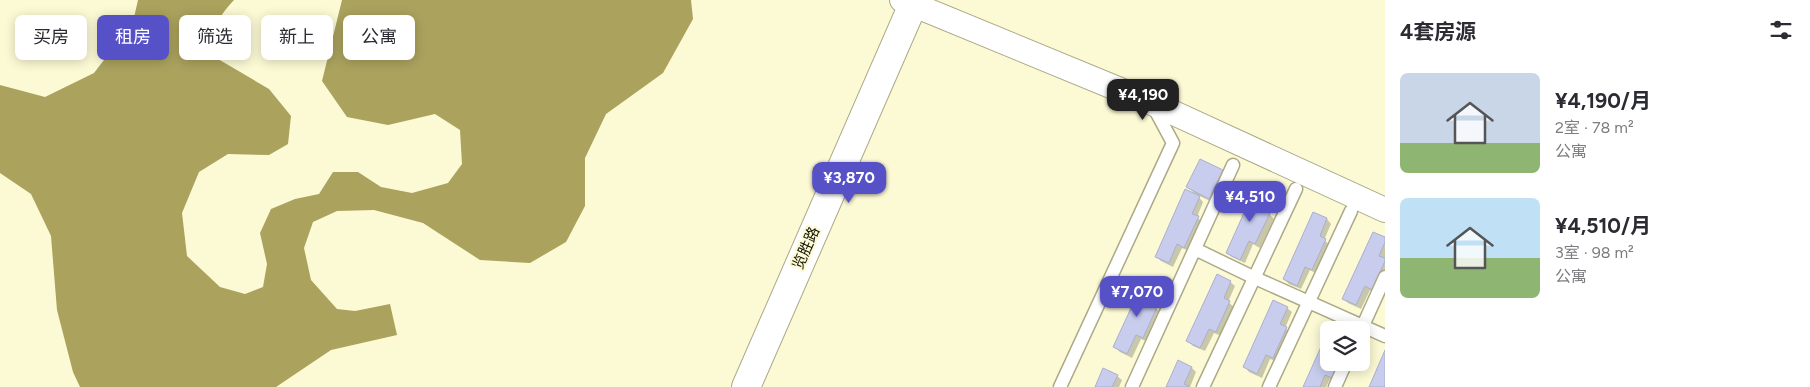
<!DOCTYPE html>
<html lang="zh">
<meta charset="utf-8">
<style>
body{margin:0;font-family:Figtree,"Noto Sans SC",sans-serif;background:#f7f7f7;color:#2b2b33;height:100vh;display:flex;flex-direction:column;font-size:19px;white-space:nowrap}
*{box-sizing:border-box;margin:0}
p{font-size:16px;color:#7c7c81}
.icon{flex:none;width:28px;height:28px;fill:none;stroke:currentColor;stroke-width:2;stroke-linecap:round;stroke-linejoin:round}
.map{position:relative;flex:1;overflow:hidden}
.sheet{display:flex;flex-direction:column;background:#fff;width:425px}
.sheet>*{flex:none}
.guide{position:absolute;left:15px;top:15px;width:475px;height:45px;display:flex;gap:10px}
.buttons{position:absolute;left:1320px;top:321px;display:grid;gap:10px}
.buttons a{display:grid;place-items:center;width:50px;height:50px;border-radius:8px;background:#fff;box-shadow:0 2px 12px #0003;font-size:25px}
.price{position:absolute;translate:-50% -42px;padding:0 11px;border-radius:10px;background:#5751c8;color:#fff;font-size:16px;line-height:32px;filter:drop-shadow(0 1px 2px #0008)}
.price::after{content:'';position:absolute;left:50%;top:30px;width:15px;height:11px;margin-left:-8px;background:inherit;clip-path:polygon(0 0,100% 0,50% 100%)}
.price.current{background:#222;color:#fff}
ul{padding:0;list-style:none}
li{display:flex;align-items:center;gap:15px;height:125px;padding:0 15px}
li span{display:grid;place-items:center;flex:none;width:140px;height:100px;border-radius:8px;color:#555}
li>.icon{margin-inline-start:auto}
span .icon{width:60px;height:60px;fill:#fffc;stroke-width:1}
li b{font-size:21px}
h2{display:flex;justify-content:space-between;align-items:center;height:60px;padding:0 15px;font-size:21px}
.chip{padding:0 18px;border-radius:8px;background:#fff;box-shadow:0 2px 12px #0003;font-size:18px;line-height:45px}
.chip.current{background:#5751c8;color:#fff}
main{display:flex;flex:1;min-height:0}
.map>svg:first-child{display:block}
.water{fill:#aaa25d}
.shadow{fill:#0003}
.building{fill:#c8cced;stroke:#abafcf}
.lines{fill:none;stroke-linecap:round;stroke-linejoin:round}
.service-casing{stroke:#aca987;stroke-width:15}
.minor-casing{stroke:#aca987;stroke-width:26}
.secondary-casing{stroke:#aca987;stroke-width:30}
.service{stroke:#fff;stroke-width:12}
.minor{stroke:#fff;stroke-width:24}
.secondary{stroke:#fff;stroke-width:28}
.labels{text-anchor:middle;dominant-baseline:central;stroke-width:4.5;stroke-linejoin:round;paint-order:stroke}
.street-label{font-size:15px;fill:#171609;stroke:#fcf9d5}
</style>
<main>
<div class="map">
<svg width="1385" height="387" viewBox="0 0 1385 387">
<rect width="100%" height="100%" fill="#fcf9d5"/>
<path class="water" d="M138 0H234C214 21 214 31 218 59L269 89 291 116 288 144 269 155 228 154 199 172 182 213 187 256 220 287 245 294 263 287 267 264 260 233 271 209 295 199 319 194 333 172H358L381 187 412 193 448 183 462 164 460 130 435 114 388 125 347 117 322 81 342 0H691L693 19 663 73 606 114 585 158V206L566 242 530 263 480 260 423 223 374 210 337 211 313 222 304 248 311 280 337 309 355 311 390 304 397 335 331 350 276 387H80L73 372 57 310 51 236 31 194 0 173V85L45 97 94 73 133 22Z"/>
<path class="shadow" d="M1201 160 1223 171 1227 176 1214 203 1196 194 1203 202 1197 217 1202 222 1189 251 1182 248 1173 267 1161 261 1156 256 1196 195 1188 187Z
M1270 193 1275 198 1268 213 1274 219 1260 248 1253 244 1245 263 1232 257 1227 253Z
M1313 214 1327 219 1331 224 1324 240 1330 245 1317 274 1310 270 1301 289 1289 284 1284 279Z
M1385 239V275L1377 294 1370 290 1361 309 1348 303 1344 299Z
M1230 282 1235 286 1228 302 1234 307 1221 336 1214 333 1205 351 1193 346 1188 341Z
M1157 288 1162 292 1155 308 1161 313 1148 342 1141 339 1132 358 1120 352 1115 347Z
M1287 308 1292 312 1285 328 1291 333 1278 362 1270 359 1262 378 1249 372 1245 367Z
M1329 362H1346L1337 382 1330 379 1326 387H1304Z
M1192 368 1196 372 1190 387H1167Z
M1117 376 1122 380 1119 387H1096Z"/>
<path class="building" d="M1200 159 1223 170 1209 199 1186 187Z
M1256 186 1271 192 1263 210 1270 213 1255 244 1249 241 1240 260 1226 253Z
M1185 189 1200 196 1192 214 1199 216 1184 248 1177 244 1169 263 1155 257Z
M1313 212 1327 218 1320 236 1326 239 1312 270 1305 267 1297 286 1283 279Z
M1373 232 1385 237V242L1379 256 1385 258V261L1372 290 1365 286 1356 305 1342 299Z
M1217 274 1231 281 1224 298 1230 301 1216 332 1209 329 1200 348 1186 341Z
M1144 280 1158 287 1150 304 1157 307 1143 338 1136 335 1127 354 1113 347Z
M1273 300 1288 307 1280 324 1287 327 1273 358 1266 355 1257 374 1243 367Z
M1333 320 1348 327 1346 330H1329V362H1339L1332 378 1325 375 1320 387H1303Z
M1385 350V387H1369Z
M1178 360 1192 367 1184 384 1190 387H1166Z
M1103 368 1118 375 1112 387H1095Z"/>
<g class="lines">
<g class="service-casing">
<path id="service" d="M1195 249 1255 278 1385 336
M1361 330 1385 277
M1060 387 1173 143 1153 106
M1132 387 1233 165
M1203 387 1296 189
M1269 387 1351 211
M1335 387 1346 362"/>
</g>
<g class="minor-casing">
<path id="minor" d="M902 0 1152 103 1385 210"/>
</g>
<g class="secondary-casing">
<path id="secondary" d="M746 387 915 0"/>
</g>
<use href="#service" class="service"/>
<use href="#minor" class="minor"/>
<use href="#secondary" class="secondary"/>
</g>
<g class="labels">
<g class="street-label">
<text transform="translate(806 248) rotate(-66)">览胜路</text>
</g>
</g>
</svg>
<div class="buttons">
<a><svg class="icon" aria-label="layers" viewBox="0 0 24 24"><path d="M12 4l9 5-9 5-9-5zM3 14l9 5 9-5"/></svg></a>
</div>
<b class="price current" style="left:1143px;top:121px">¥4,190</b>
<b class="price" style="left:849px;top:204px">¥3,870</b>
<b class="price" style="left:1250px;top:223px">¥4,510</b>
<b class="price" style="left:1137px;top:318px">¥7,070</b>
<div class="guide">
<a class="chip">买房</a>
<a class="chip current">租房</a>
<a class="chip">筛选</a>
<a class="chip">新上</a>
<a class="chip">公寓</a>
</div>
</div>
<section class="sheet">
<h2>4套房源<svg class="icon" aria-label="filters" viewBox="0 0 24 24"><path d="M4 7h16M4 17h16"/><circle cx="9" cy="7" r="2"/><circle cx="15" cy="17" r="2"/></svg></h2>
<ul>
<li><span style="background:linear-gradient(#c9d6e8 70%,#8fb573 0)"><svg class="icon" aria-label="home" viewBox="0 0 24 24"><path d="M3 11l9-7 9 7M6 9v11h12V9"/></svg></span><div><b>¥4,190/月</b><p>2室 · 78 m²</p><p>公寓</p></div></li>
<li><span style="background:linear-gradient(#bfe0f5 60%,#8fb573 0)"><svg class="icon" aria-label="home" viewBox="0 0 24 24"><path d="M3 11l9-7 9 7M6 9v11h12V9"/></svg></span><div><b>¥4,510/月</b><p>3室 · 98 m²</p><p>公寓</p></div></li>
</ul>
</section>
</main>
